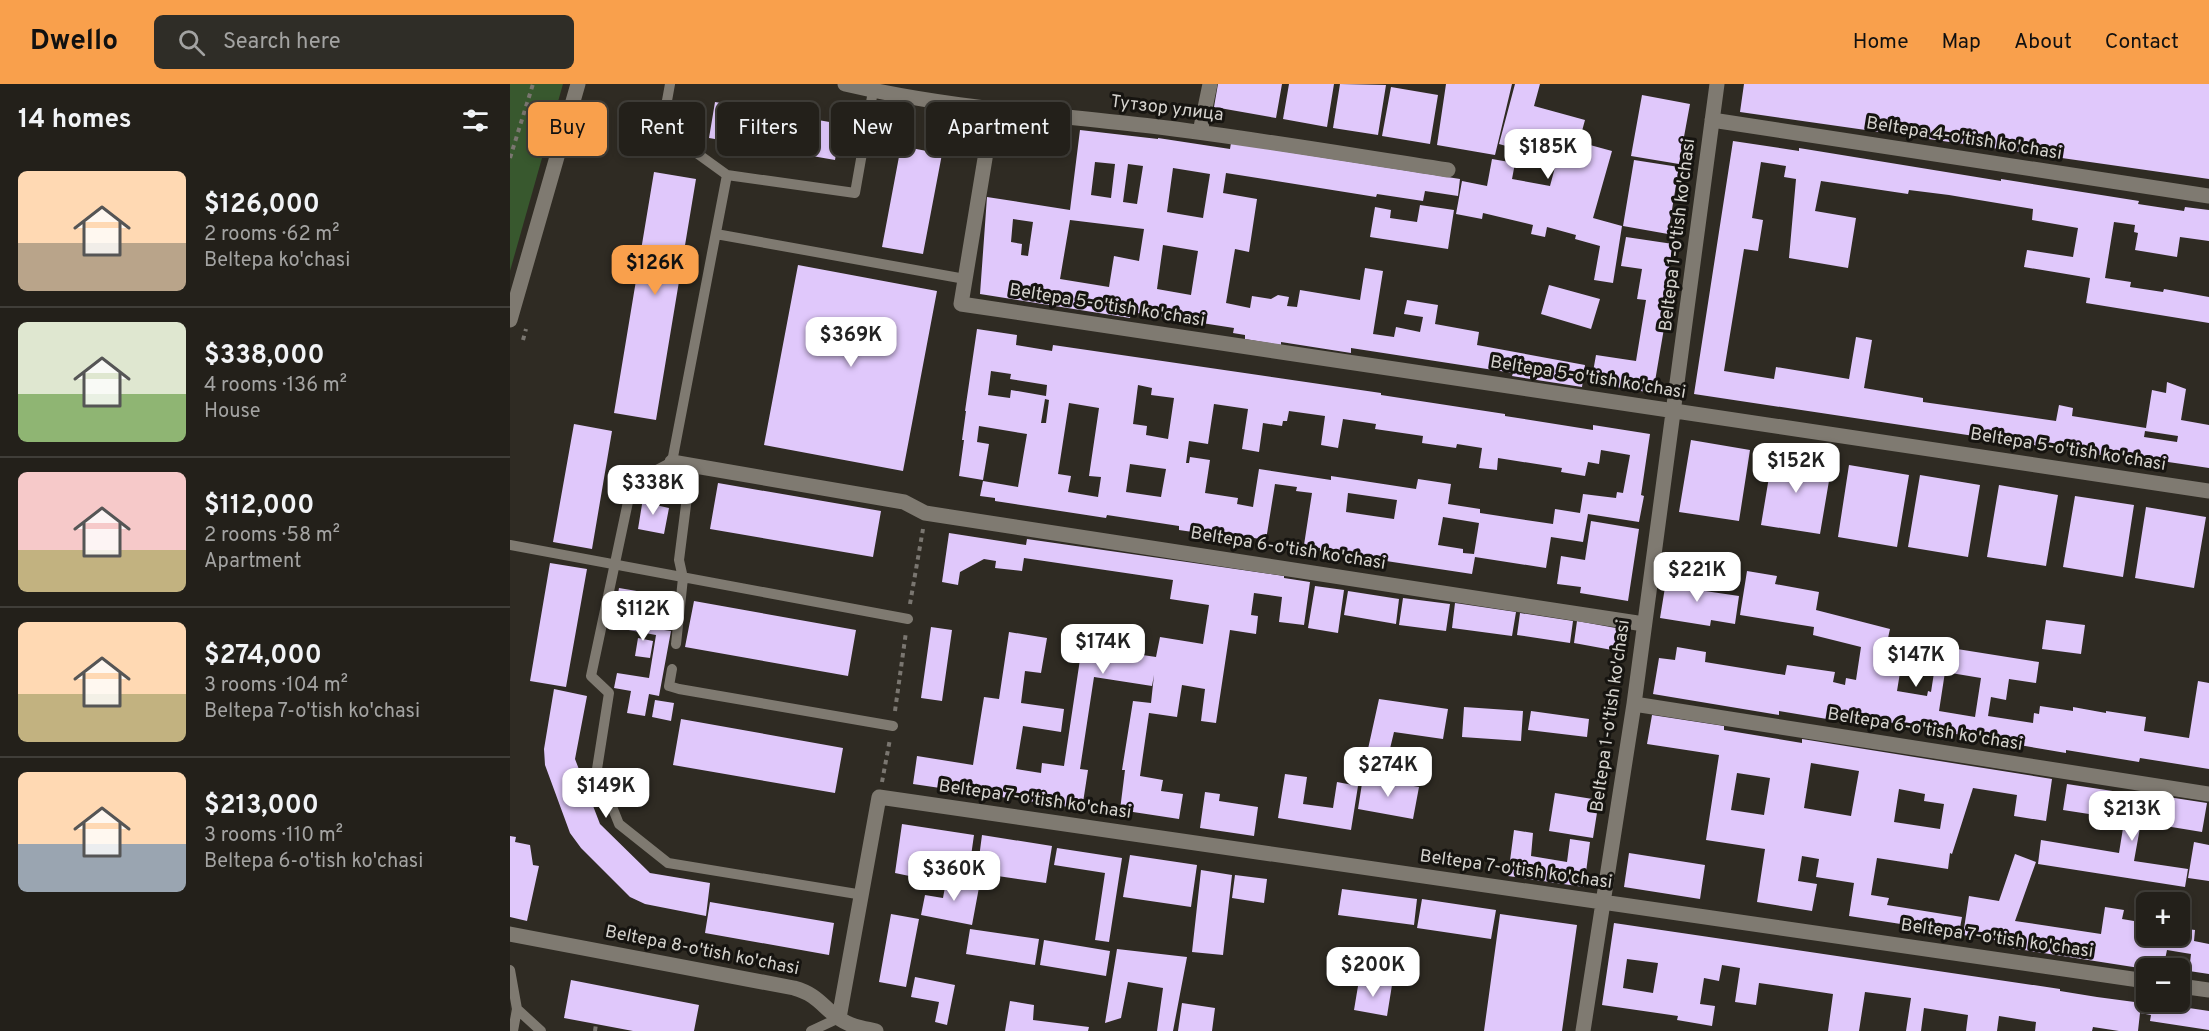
<!DOCTYPE html>
<meta charset="utf-8">
<style>
body{margin:0;font-family:Overpass,sans-serif;background:#2f2d27;color:#f1f3f6;height:100vh;display:flex;flex-direction:column;font-size:22px;white-space:nowrap}
*{box-sizing:border-box;margin:0}
p{font-size:20px;color:#a3a3a2}
.icon{flex:none;width:33px;height:33px;fill:none;stroke:currentColor;stroke-width:2;stroke-linecap:round;stroke-linejoin:round}
.map{position:relative;flex:1;overflow:hidden}
.sheet{display:flex;flex-direction:column;background:#23201a;width:510px}
.sheet>*{flex:none}
.guide{position:absolute;left:18px;top:18px;width:570px;height:54px;display:flex;gap:12px}
.buttons{position:absolute;left:1626px;top:808px;display:grid;gap:12px}
.buttons a{display:grid;place-items:center;width:54px;height:54px;border-radius:9px;background:#23201a;box-shadow:0 3px 9px #0003,0 0 0 2px #403e39;font-size:30px}
.price{position:absolute;translate:-50% -51px;padding:0 14px;border-radius:12px;background:#fff;color:#222;font-size:20px;line-height:39px;filter:drop-shadow(0 2px 3px #0008)}
.price::after{content:'';position:absolute;left:50%;top:36px;width:18px;height:14px;margin-left:-9px;background:inherit;clip-path:polygon(0 0,100% 0,50% 100%)}
.price.active{background:#f9a04c;color:#111}
ul{padding:0;list-style:none}
li{display:flex;align-items:center;gap:18px;height:150px;padding:0 18px}
li+li{border-top:2px solid #403e39}
li span{display:grid;place-items:center;flex:none;width:168px;height:120px;border-radius:9px;color:#555}
li>.icon{margin-inline-start:auto}
span .icon{width:72px;height:72px;fill:#fffc;stroke-width:1}
li b{font-size:26px}
h2{display:flex;justify-content:space-between;align-items:center;height:72px;padding:0 18px;font-size:26px}
.pill{padding:0 21px;border-radius:9px;background:#23201a;box-shadow:0 3px 9px #0003,0 0 0 2px #403e39;font-size:21px;line-height:54px}
.pill.active{background:#f9a04c;color:#111}
header{display:flex;align-items:center;gap:36px;box-sizing:border-box;height:84px;padding:0 30px;background:#f9a04c;color:#111}
header strong{font-size:28px}
nav{display:flex;gap:33px;margin-inline-start:auto;font-size:21px}
.search{width:420px;height:54px;background:#2f2d27;display:flex;align-items:center;gap:15px;box-sizing:border-box;padding:0 21px;border-radius:9px;color:#a3a3a2;font-size:22px}
main{display:flex;flex:1;min-height:0}
.map>svg:first-child{display:block}
.green{fill:#38582e}
.building{fill:#e0c8fb;fill-rule:evenodd}
.lines{fill:none;stroke-linecap:round;stroke-linejoin:round}
.path{stroke:#7a7670;stroke-width:4;stroke-dasharray:4.5 4.5;stroke-linecap:butt}
.lane{stroke:#7f7a71;stroke-width:10}
.street{stroke:#7f7a71;stroke-width:15}
.secondary{stroke:#7f7a71;stroke-width:15}
.labels{text-anchor:middle;dominant-baseline:central;stroke-width:6;stroke-linejoin:round;paint-order:stroke}
.street-label{font-size:18px;fill:#d5d3ce;stroke:#161410}
</style>
<header>
<strong>Dwello</strong>
<div class="search"><svg class="icon" aria-label="search" viewBox="0 0 24 24"><circle cx="10" cy="10" r="6"/><path d="M15 15l6 6"/></svg>Search here</div>
<nav><a>Home</a><a>Map</a><a>About</a><a>Contact</a></nav>
</header>
<main>
<section class="sheet">
<h2>14 homes<svg class="icon" aria-label="filters" viewBox="0 0 24 24"><path d="M4 7h16M4 17h16"/><circle cx="9" cy="7" r="2"/><circle cx="15" cy="17" r="2"/></svg></h2>
<ul>
<li><span style="background:linear-gradient(#ffd9b3 60%,#b9a48a 0)"><svg class="icon" aria-label="home" viewBox="0 0 24 24"><path d="M3 11l9-7 9 7M6 9v11h12V9"/></svg></span><div><b>$126,000</b><p>2 rooms · 62 m²</p><p>Beltepa ko'chasi</p></div></li>
<li><span style="background:linear-gradient(#dfe7d0 60%,#8fb573 0)"><svg class="icon" aria-label="home" viewBox="0 0 24 24"><path d="M3 11l9-7 9 7M6 9v11h12V9"/></svg></span><div><b>$338,000</b><p>4 rooms · 136 m²</p><p>House</p></div></li>
<li><span style="background:linear-gradient(#f6c9c9 65%,#c2b280 0)"><svg class="icon" aria-label="home" viewBox="0 0 24 24"><path d="M3 11l9-7 9 7M6 9v11h12V9"/></svg></span><div><b>$112,000</b><p>2 rooms · 58 m²</p><p>Apartment</p></div></li>
<li><span style="background:linear-gradient(#ffd9b3 60%,#c2b280 0)"><svg class="icon" aria-label="home" viewBox="0 0 24 24"><path d="M3 11l9-7 9 7M6 9v11h12V9"/></svg></span><div><b>$274,000</b><p>3 rooms · 104 m²</p><p>Beltepa 7-o'tish ko'chasi</p></div></li>
<li><span style="background:linear-gradient(#ffd9b3 60%,#9aa5b1 0)"><svg class="icon" aria-label="home" viewBox="0 0 24 24"><path d="M3 11l9-7 9 7M6 9v11h12V9"/></svg></span><div><b>$213,000</b><p>3 rooms · 110 m²</p><p>Beltepa 6-o'tish ko'chasi</p></div></li>
</ul>
</section>
<div class="map">
<svg width="1699" height="947" viewBox="0 0 1699 947">
<rect width="100%" height="100%" fill="#2f2b23"/>
<path class="green" d="M0 0H53L0 187Z"/>
<path class="building" d="M708 0H772L766 34 704 23Z
M779 0H824L817 43 773 35Z
M830 0 876 1 868 51 823 44Z
M936 0H1002L985 71 927 61Z
M1005 0H1030L1024 22 1075 36 1069 58 1102 67 1083 134 1112 142 1103 199 1084 196 1090 162 1065 155 1066 151 1037 143 1035 153 1021 150 1023 141 973 129 972 135 946 130 952 97 977 102 982 75 1005 79 1002 95 1040 102 1047 76 989 60Z
M1234 0H1699V95L1230 28Z
M881 3 928 11 920 60 872 52Z
M1132 11 1180 20 1169 80 1121 72Z
M205 18 331 40 325 76 199 54Z
M570 46 648 55V54L720 65 721 59 950 95 948 112 915 107 913 117 867 110 866 113 716 89 713 109 747 115 739 168 725 165 716 219 740 224 742 212 761 215 768 211 779 213 777 222 787 223 790 206 850 216 855 184 873 187 863 250 884 253 886 243 910 248 913 233 894 230 897 216 928 221 925 240 969 248 967 261 1075 281 1072 303 1002 292 1003 289 841 264V269L771 258V261L735 255V251L723 249 724 244 621 228 620 234 470 210 477 113 560 126ZM585 78 605 80 601 114 581 111ZM618 80 633 82 627 120 613 118ZM663 84 700 90 693 134 657 128ZM503 135 523 138 518 172 511 171 512 160 501 158ZM560 136 634 145 629 177 604 172 599 203 550 195ZM653 161 688 167 681 211 647 205Z
M1223 57 1289 67V64L1491 97V95L1629 117 1628 120 1674 127 1675 123 1699 126V157L1670 153 1667 173 1625 166 1628 149 1624 148 1625 141 1604 138 1595 194 1621 198 1620 203 1653 208 1654 205 1699 213V239L1576 219 1580 194 1514 183 1517 166 1563 173 1568 144 1522 136 1523 125 1439 111 1399 106 1398 110 1311 97 1305 127 1346 134 1338 184 1279 174 1286 95 1274 93 1276 82 1251 78 1242 134 1253 136 1248 167 1234 165 1214 287 1264 295 1266 283 1339 295 1346 253 1362 256 1354 304 1413 314V318L1546 337 1549 321 1563 324 1562 332 1636 344 1642 306 1656 309 1657 298 1676 305 1671 336 1699 341V384L1631 374 1630 377 1184 310ZM1635 347 1668 352 1667 358 1634 353Z
M391 62 432 70 413 170 372 163Z
M1124 76 1169 83 1158 150 1113 142Z
M144 88 186 95 146 336 104 329Z
M910 121 944 126 938 165 860 153 865 123 881 126 880 134 907 138Z
M1116 153 1163 160 1155 208 1160 209 1143 309 1081 299 1086 271 1126 277 1136 216 1127 215 1132 185 1111 182Z
M288 181 427 207 393 387 254 361Z
M1039 201 1090 215 1081 245 1031 230Z
M467 245 507 251 506 261 542 267 543 261 871 309V311L995 330V332L1058 342 1083 346V341L1140 350 1131 411 1134 412 1129 438 1078 430 1073 458 1041 453 1036 484 965 473 962 490 810 467V464L794 461 802 409 786 407 787 403 765 400 756 456 738 453V456L669 446V442L597 431 596 434 485 417V414L470 412 473 397 508 403 517 350 469 342 467 358 479 360 473 396 449 392 454 356H452L456 327H455ZM481 287 501 290 500 295 537 301 536 312 501 306 500 314 478 311ZM628 301 642 304 641 311 664 314 658 355 636 351 637 342 623 340ZM535 315 539 316 536 339H531ZM559 319 589 324 579 392 591 393 588 413 558 408 561 392 548 390ZM704 320 738 325 732 365 749 368 753 339 772 342 773 337H777L779 327 815 332 811 361 828 364 833 335 866 340 865 345 913 352 912 359 946 364 947 360 972 364 969 384 987 386 988 374 1052 384 1051 388 1075 392 1078 378 1089 380 1091 366 1120 371 1113 409 1107 408 1106 414 1073 410 1070 429 1045 425 1043 440 970 429V425L938 420 941 400 908 395 906 405 821 392V396L749 385 743 423 727 420 728 414 695 409 700 376 680 373 679 379H676L679 357 698 360ZM620 380 656 385 651 413 616 408ZM838 409 887 416 884 435 836 428ZM933 433 969 439 964 470 953 469V465L928 461Z
M64 340 102 347 82 465 43 458Z
M1181 356 1240 366 1229 437 1169 428Z
M1263 369 1322 379 1310 450 1251 441Z
M1339 381 1399 391 1387 463 1328 453Z
M156 382 162 388 142 407 136 401Z
M1410 391 1470 401 1458 473 1398 463Z
M208 399 371 427 363 473 200 445Z
M1489 401 1548 411 1536 482 1477 473Z
M134 408 143 410 141 420 159 424 154 450 128 445Z
M1565 412 1624 421 1613 493 1553 483Z
M1636 423 1696 433 1684 504 1625 494Z
M1081 437 1129 445 1118 517 1070 509 1071 503 1047 500 1051 472 1075 476Z
M439 449 516 461 517 455 774 492V494L800 498 794 541 769 538 772 513 744 509 741 531 748 532 746 550 720 546 706 639 691 637 695 605 672 601 667 633 639 629 630 692 653 696 651 707 673 710 669 735 610 726 615 686H612L623 617 641 619 644 591 642 602 584 593 570 685 578 686 572 725 403 700 407 672 463 681 474 613 489 615 499 548 537 554 531 589 515 587 511 619 554 625 551 648 513 642 506 685 531 689 532 679 554 682 572 562 646 573 650 553 693 560 699 521 660 515 663 496 514 474 512 487 485 484 486 477 474 475 450 488 448 501 432 498Z
M40 479 77 485 56 603 20 597Z
M1237 487 1267 492 1265 500 1309 508 1306 526 1380 545 1378 554 1529 578 1526 599 1499 595 1496 616 1481 613 1478 632 1523 639 1524 629 1529 630 1530 622 1563 627V623L1596 629V627L1636 633 1634 647 1679 654 1688 597 1699 599V685L1630 674 1629 678 1556 666V669L1330 630 1329 637 1269 627V631L1143 610 1149 574 1165 576 1167 563 1196 568 1195 578 1275 591 1277 581 1325 588 1323 598 1335 601 1336 594 1346 596 1351 563 1303 551 1304 543 1230 531ZM1393 570 1426 576 1421 608 1418 607 1417 612 1387 607ZM1435 588 1471 594 1465 633 1429 627Z
M1157 491 1196 497 1195 507 1229 512 1225 540 1201 536 1200 542 1150 534Z
M805 502 834 506 828 549 798 544Z
M109 504 162 513 158 539 149 538 147 545 161 547 149 612 139 610 135 632 117 629 121 607 104 604 107 589 139 594 146 551 102 543Z
M838 507 889 515 886 540 834 531Z
M893 514 940 520 936 547 889 541Z
M184 517 346 546 338 592 175 563Z
M945 519 1006 528 1002 552 942 544Z
M1010 529 1063 537 1060 559 1007 551Z
M1536 536 1575 541 1571 570 1532 565Z
M1067 537 1117 546 1113 568 1064 559Z
M421 543 442 546 432 617 411 614Z
M128 554 143 557 140 574 125 572Z
M44 605 77 612 65 675 90 740 140 789 200 799 196 832 135 820 120 813 71 764 60 749 35 681 34 665Z
M869 615 938 625 933 655 884 648 877 677 856 674Z
M145 616 164 619 161 637 142 633Z
M954 623 1013 627 1011 657 952 653Z
M1021 627 1079 635 1077 653 1018 646Z
M1142 631 1214 642V646L1292 659V655L1542 695 1536 737 1504 732 1507 711 1463 704 1442 770 1440 769 1438 785 1367 774 1361 811 1379 814 1377 821 1452 833 1449 849 1339 832 1344 799 1306 793 1309 775 1292 772 1288 797 1307 800 1302 827 1247 818 1255 765 1196 756 1209 671 1137 660ZM1301 679 1349 687 1341 732 1294 724ZM1227 689 1260 694 1254 731 1221 726ZM1389 705 1415 710 1414 717 1434 720 1430 745 1384 738Z
M171 635 333 664 325 709 163 681Z
M775 690 797 693 793 720 823 724 827 698 848 702 841 746 768 734Z
M853 693 909 703 903 735 848 725Z
M1557 700 1609 708 1605 734 1553 726Z
M1619 707 1697 719 1692 748 1631 738 1624 777 1678 785 1675 803 1528 780 1531 756 1609 769Z
M695 708 710 710 709 717 748 723 744 752 690 744Z
M1045 709 1089 716 1083 754 1039 747Z
M392 740 464 751 459 786 411 779 409 794 385 789Z
M1004 746 1023 749 1021 772 1057 778 1060 755 1080 758 1074 803 998 792Z
M472 751 542 762 536 799 467 789Z
M0 752 6 753 5 758 20 761 23 781 29 782 17 837 0 833Z
M1684 758 1699 761V797L1678 794Z
M547 764 612 774 599 858 585 856 595 789 544 781Z
M1119 769 1195 781 1190 815 1114 803Z
M1505 770 1526 778 1505 837 1591 850 1595 823 1614 826 1612 835 1636 839V852H1670V844L1685 846 1684 857 1699 860V890L1679 887 1681 870 1657 866 1653 885H1636L1501 864 1502 859 1453 851 1459 812 1489 817Z
M620 771 687 781 681 823 613 813Z
M691 786 722 791 713 871 682 868Z
M725 791 757 795 754 819 722 814Z
M437 792 470 798 462 841 411 831 415 811 433 814Z
M832 805 907 815 904 841 828 831Z
M912 815 986 826 981 855 907 844Z
M200 818 324 839 319 871 195 849Z
M381 830 409 835 396 903 369 898Z
M990 830 1067 841 1052 947H974Z
M1104 839 1550 905V907L1587 913 1632 919V917L1699 927V946L1640 937 1641 931 1630 929 1628 947H1609L1583 943 1582 947H1525L1526 938 1489 932 1487 947H1456L1458 931 1414 924 1411 947H1396L1401 914 1355 908 1349 947H1318L1323 910 1249 899 1246 921 1225 918 1230 884 1212 881 1209 897 1194 894 1190 920 1205 922 1202 942 1167 936 1168 932 1092 921ZM1117 875 1148 879 1143 909 1113 904Z
M460 845 529 855 525 881 456 870Z
M534 856 600 867 596 892 530 881Z
M607 865 677 873 663 947H647L653 904 618 898 611 934 595 939Z
M405 893 445 901 437 941 425 938 429 918 401 913Z
M61 896 189 921 184 947H123L54 934Z
M849 896 882 901 877 932 844 926Z
M500 917 524 921 523 936 579 943 578 947H495Z
M672 919 705 924 702 947H668Z"/>
<g class="lines">
<path class="path" d="M0 74 23 0
M13 256 16 245
M400 520 413 445
M385 627 396 548
M372 698 380 655
M85 947 86 940"/>
<path class="lane" d="M160 0 152 44 217 91 162 378 122 399 81 592 99 609 87 685 109 740 158 779 353 811
M217 91 345 109 363 7
M206 150 455 195
M0 461 398 535
M166 560 173 494 169 476 181 382
M162 585 159 602 169 605 383 642
M0 886 7 925 3 947
M7 925 31 947
M301 947 329 934"/>
<path class="street" d="M335 0C436 24 539 30 641 42 741 54 839 71 938 86
M483 26 451 220 1699 407
M1202 36 1699 112
M690 48 700 0
M162 378 394 418 415 429 1134 540
M1124 620 1699 710
M0 850 284 904C309 911 312 923 330 935 342 943 353 944 366 947
M1670 902 1699 906
M329 934 369 713 1636 897
M1073 947 1124 620 1207 0"/>
<path class="secondary" d="M0 236 68 0"/>
</g>
<g class="labels">
<g class="street-label">
<text transform="translate(657 25) rotate(7)">Тутзор улица</text>
<text transform="translate(1454 55) rotate(9)">Beltepa 4-o'tish ko'chasi</text>
<text transform="translate(1168 151) rotate(-83)">Beltepa 1-o'tish ko'chasi</text>
<text transform="translate(597 222) rotate(9)">Beltepa 5-o'tish ko'chasi</text>
<text transform="translate(1078 294) rotate(9)">Beltepa 5-o'tish ko'chasi</text>
<text transform="translate(1558 366) rotate(9)">Beltepa 5-o'tish ko'chasi</text>
<text transform="translate(778 465) rotate(9)">Beltepa 6-o'tish ko'chasi</text>
<text transform="translate(1101 632) rotate(-82)">Beltepa 1-o'tish ko'chasi</text>
<text transform="translate(1415 646) rotate(9)">Beltepa 6-o'tish ko'chasi</text>
<text transform="translate(525 716) rotate(8)">Beltepa 7-o'tish ko'chasi</text>
<text transform="translate(1006 786) rotate(8)">Beltepa 7-o'tish ko'chasi</text>
<text transform="translate(1487 855) rotate(8)">Beltepa 7-o'tish ko'chasi</text>
<text transform="translate(192 867) rotate(11)">Beltepa 8-o'tish ko'chasi</text>
</g>
</g>
</svg>
<div class="buttons">
<a>+</a>
<a>−</a>
</div>
<b class="price" style="left:1038px;top:96px">$185K</b>
<b class="price active" style="left:145px;top:212px">$126K</b>
<b class="price" style="left:341px;top:284px">$369K</b>
<b class="price" style="left:1286px;top:410px">$152K</b>
<b class="price" style="left:143px;top:432px">$338K</b>
<b class="price" style="left:1187px;top:519px">$221K</b>
<b class="price" style="left:133px;top:558px">$112K</b>
<b class="price" style="left:593px;top:591px">$174K</b>
<b class="price" style="left:1406px;top:604px">$147K</b>
<b class="price" style="left:878px;top:714px">$274K</b>
<b class="price" style="left:96px;top:735px">$149K</b>
<b class="price" style="left:1622px;top:758px">$213K</b>
<b class="price" style="left:444px;top:818px">$360K</b>
<b class="price" style="left:863px;top:914px">$200K</b>
<div class="guide">
<a class="pill active">Buy</a>
<a class="pill">Rent</a>
<a class="pill">Filters</a>
<a class="pill">New</a>
<a class="pill">Apartment</a>
</div>
</div>
</main>
